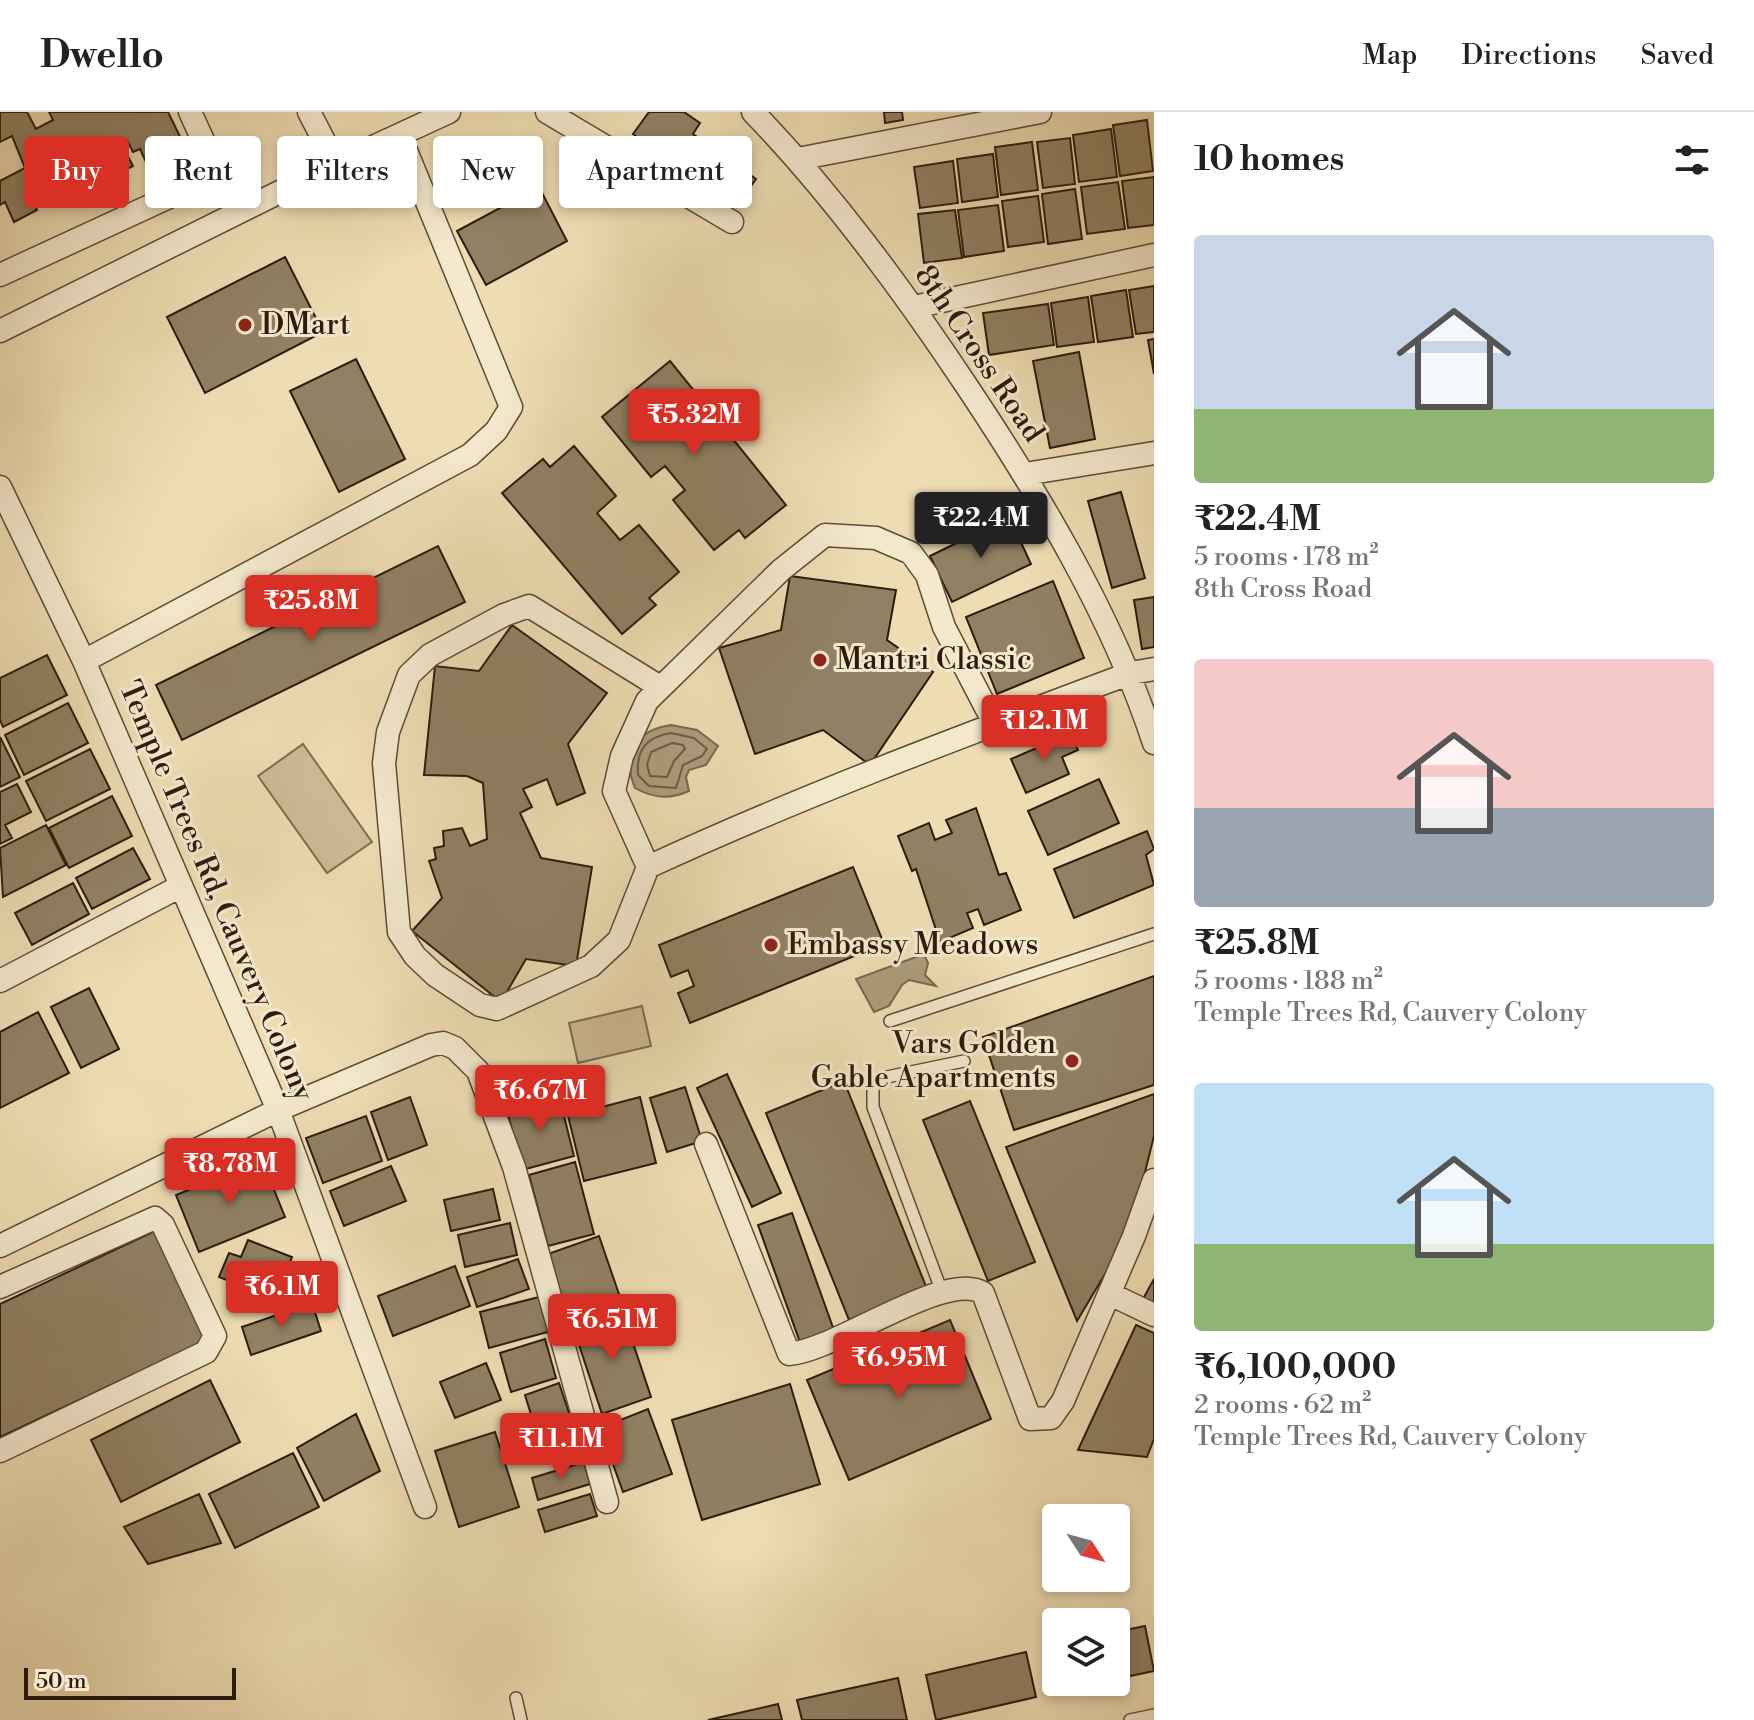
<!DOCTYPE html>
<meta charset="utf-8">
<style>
body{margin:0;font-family:"Libre Bodoni",serif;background:#f6f6f6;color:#222;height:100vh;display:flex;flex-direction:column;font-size:30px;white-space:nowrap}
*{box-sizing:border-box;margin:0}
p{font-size:26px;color:#767676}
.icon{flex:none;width:44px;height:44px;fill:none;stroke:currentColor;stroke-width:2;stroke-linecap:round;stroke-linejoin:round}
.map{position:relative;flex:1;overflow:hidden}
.details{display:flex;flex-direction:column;background:#fff;width:600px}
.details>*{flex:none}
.banner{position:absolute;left:24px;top:24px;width:760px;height:72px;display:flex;gap:16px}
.needle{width:52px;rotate:126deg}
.buttons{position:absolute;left:1042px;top:1392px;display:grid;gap:16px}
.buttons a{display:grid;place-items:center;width:88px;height:88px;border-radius:8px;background:#fff;box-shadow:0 4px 12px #0003;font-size:40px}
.scale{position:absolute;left:24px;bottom:20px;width:212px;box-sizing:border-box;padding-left:8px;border:4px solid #2d1c0e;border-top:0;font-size:22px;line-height:28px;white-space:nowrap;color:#2d1c0e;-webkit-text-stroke:6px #f4e8cd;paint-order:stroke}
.price{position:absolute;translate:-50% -68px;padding:0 18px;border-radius:8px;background:#d93025;color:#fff;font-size:26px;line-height:52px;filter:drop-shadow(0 2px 4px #0008)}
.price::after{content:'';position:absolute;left:50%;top:48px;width:24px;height:18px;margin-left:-12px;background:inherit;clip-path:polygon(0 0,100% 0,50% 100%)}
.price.current{background:#222;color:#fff}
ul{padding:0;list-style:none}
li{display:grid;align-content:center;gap:16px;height:424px;padding:0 40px}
li span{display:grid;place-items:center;height:248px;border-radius:8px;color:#555}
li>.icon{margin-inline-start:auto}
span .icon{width:144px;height:144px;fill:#fffc;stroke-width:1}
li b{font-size:34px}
h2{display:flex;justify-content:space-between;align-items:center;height:96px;padding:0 40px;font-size:34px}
.pill{padding:0 28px;border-radius:8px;background:#fff;box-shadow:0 4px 12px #0003;font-size:28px;line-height:72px}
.pill.current{background:#d93025;color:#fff}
header{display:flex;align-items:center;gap:48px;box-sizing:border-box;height:112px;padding:0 40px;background:#fff;border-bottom:2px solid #e0e0e0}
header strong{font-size:38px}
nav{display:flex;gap:44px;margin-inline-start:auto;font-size:28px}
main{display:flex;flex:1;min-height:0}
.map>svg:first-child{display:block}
.green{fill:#cdbb96;stroke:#7d6c52;stroke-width:2}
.water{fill:#ac9b7a;stroke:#79684f;stroke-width:2}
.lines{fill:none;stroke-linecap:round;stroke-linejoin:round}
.shore{stroke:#6c5c44;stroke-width:2}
.building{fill:#918063;stroke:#2d1c0e;stroke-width:2}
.service-casing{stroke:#5d4c37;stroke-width:14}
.minor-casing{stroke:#5d4c37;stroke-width:25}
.service{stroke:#f4e8cd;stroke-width:11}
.minor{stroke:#f4e8cd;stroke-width:22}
.poi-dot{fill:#8f2418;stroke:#f4e8cd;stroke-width:3}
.labels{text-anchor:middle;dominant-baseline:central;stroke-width:6;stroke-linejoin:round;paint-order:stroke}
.poi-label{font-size:30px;fill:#2d1c0e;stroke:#f4e8cd;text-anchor:start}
.street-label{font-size:30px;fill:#2d1c0e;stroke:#f4e8cd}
</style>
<header>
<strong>Dwello</strong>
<nav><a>Map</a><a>Directions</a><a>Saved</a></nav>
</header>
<main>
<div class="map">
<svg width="1154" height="1608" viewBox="0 0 1154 1608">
<rect width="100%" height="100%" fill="#eedcb2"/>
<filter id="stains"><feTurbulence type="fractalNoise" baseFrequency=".0025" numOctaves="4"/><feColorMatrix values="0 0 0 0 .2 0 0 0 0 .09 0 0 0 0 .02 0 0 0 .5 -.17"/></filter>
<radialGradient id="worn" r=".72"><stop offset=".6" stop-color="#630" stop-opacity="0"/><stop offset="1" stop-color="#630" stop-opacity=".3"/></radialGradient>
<path class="green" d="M303 632 372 730 327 761 258 664Z
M642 894 651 934 578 951 569 911Z"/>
<path class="water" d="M671 613 697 618 718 634 706 653 689 658 686 665 689 679C669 688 653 686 635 676 621 642 636 618 671 613Z
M924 842 928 851 925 863 936 874 909 868 902 873 889 894 874 900 856 867Z"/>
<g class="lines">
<path class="shore" d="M671 621 694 626 707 637 702 644 683 653 676 676 649 674 638 663C636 638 646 625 671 621Z
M672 631 683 633 685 637 674 649 667 665 650 664 647 653 651 640Z"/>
</g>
<path class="building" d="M0 0H27L36 17 53 8 49 0H168L191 47 161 62 154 48 147 52 140 37 133 40 127 28 121 31 133 54 107 67 103 60 85 69 78 57 73 59 65 42 62 44 75 70 34 91 37 98 14 110 5 90 0 93V69L25 56 12 24 0 30Z
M649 0H684L700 11 693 22 756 67 736 95 633 22Z
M884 0H902L903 8 885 11Z
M1147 8 1153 59 1120 64 1113 13Z
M1111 17 1117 65 1079 70 1073 23Z
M1070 26 1075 72 1043 76 1037 30Z
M1032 30 1038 78 1001 83 995 35Z
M993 42 998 85 962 90 957 47Z
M953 49 958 91 920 96 914 55Z
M1154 65V113L1128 116 1122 69Z
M1118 70 1125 117 1087 122 1081 75Z
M539 75 567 129 486 173 457 119Z
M1075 77 1082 127 1048 132 1042 82Z
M1038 84 1044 130 1008 135 1002 89Z
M998 93 1004 139 964 145 958 98Z
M955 98 962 146 924 151 918 102Z
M285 145 323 220 205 281 167 205Z
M1154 174V220L1136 222 1129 178Z
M1126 178 1133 225 1098 230 1091 184Z
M1088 185 1094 230 1057 235 1051 191Z
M1048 192 1054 233 989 243 983 201Z
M1154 227V262L1148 228Z
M1079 240 1095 327 1050 336 1033 249Z
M356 247 405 347 339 380 290 279Z
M670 249 786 393 745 426 739 418 714 438 673 388 685 378 665 354 651 365 602 305Z
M574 334 616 384 597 401 620 428 639 413 679 460 649 486 656 493 622 522 502 381 543 347 550 355Z
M1121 380 1145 466 1112 476 1088 389Z
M1009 405 1031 452 952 490 930 444Z
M438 434 465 490 182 628 156 573Z
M790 464 896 478 887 528 933 560 870 653 823 618 755 642 719 536 781 518Z
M1053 469 1084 546 997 582 966 505Z
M1154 485V535L1142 537 1134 488Z
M512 513 607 581 568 632 585 681 557 693 547 667 523 677 532 695 520 701 541 746 592 755 576 854 526 847 501 890 412 819 442 786 429 749 436 747 434 736 444 734 443 719 462 716 470 734 487 727 483 671 467 664 424 663 435 554 479 559Z
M47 543 67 583 3 615 0 608V566Z
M68 591 88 631 24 663 5 623Z
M1071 621 1078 638 1062 645 1069 662 1026 681 1011 647Z
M0 625 20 665 0 675Z
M90 637 110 677 46 709 26 669Z
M1099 667 1119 711 1048 743 1028 699Z
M17 672 31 700 5 713 12 726 0 732V680Z
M112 684 132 724 69 756 49 716Z
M976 696 999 763 1006 761 1021 798 984 813 978 797 967 801 973 816 940 830 916 757 912 759 898 724 929 711 935 728 952 721 946 708Z
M46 713 66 753 3 785 0 736Z
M1147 719 1154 737 1146 743 1154 773 1074 806 1054 757Z
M133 736 150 767 92 797 76 766Z
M853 755 884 832 690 911 678 881 694 874 688 858 671 865 659 833Z
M73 771 89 802 32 833 15 801Z
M1154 864V973L1014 1018 983 925Z
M89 876 119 937 81 956 51 895Z
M38 900 69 961 0 996V920Z
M727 962 781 1081 752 1095 697 976Z
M844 969 927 1177 849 1208 766 1001Z
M685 975 702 1029 667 1040 650 986Z
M1154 982V1024L1130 1120 1077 1209 1006 1035Z
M559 984 574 1044 522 1058 507 998Z
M410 985 427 1033 388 1048 371 1000Z
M640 985 656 1051 584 1069 568 1004Z
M970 989 1035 1150 988 1169 923 1008Z
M366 1004 382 1049 323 1071 306 1026Z
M262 1048 285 1105 199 1140 176 1083Z
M575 1050 594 1122 548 1134 529 1063Z
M391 1054 406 1089 344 1114 330 1079Z
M493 1077 500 1108 451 1119 444 1088Z
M792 1101 836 1224 802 1236 758 1113Z
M510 1111 517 1143 465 1155 458 1123Z
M159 1117 209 1227 0 1325V1192Z
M599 1124 622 1191 568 1210 545 1143Z
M248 1128 292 1145 275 1187 219 1165 229 1141 241 1145Z
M518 1147 529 1177 477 1195 467 1165Z
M455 1154 470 1194 393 1224 378 1184Z
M1154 1167V1191L1143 1187Z
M547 1183 555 1218 489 1236 480 1200Z
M312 1191 321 1219 251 1243 242 1215Z
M622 1198 651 1285 602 1302 573 1215Z
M950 1208 991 1307 849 1368 807 1268Z
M1136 1213 1154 1221V1327L1147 1345 1078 1338Z
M545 1227 556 1266 511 1280 500 1241Z
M486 1251 501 1288 455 1306 440 1270Z
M210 1268 240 1330 121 1390 91 1328Z
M559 1271 573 1313 538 1325 525 1283Z
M790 1272 820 1372 702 1408 672 1308Z
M648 1297 672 1362 623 1380 600 1316Z
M356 1302 380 1359 324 1389 297 1336Z
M495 1320 519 1395 459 1415 435 1339Z
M293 1341 319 1395 235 1436 209 1382Z
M584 1350 590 1372 538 1388 532 1366Z
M199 1382 221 1431 148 1452 124 1415Z
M590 1382 597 1404 545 1420 538 1398Z
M1145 1514 1154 1559 1116 1567V1520Z
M1056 1534V1570H1105L1055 1581 1045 1536Z
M1026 1540 1036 1585 936 1608 926 1563Z
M898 1566 907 1608H802L797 1588Z
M778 1592 782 1608H708Z"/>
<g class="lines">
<g class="service-casing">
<path id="service" d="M890 909 1154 822
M942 1180 873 995V976L882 966 964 949
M516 1586 521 1608
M1130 1608 1154 1603"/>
</g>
<g class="minor-casing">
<path id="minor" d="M309 0 336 52
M547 0 732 110
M753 0C833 83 902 177 966 273 1040 384 1112 503 1154 631
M798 47 1040 0
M0 163 180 80 205 57 207 37 190 0
M914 195 1154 143
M0 219 336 52 449 0
M1025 362 1154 341
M0 375 84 549 278 998 425 1395
M84 549 470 343 496 319 511 295 400 24
M660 575 529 494 504 503 430 543 409 563 388 620 384 651 399 820 415 844 435 863 480 893 497 897 591 854 619 828 648 755 614 679 622 644 647 589 781 458 825 423 876 426 911 441 927 463 944 515 994 611
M648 755C806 682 968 622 1131 561L1154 557
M0 869 181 774
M706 1032 789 1242C835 1239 946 1157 983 1181L1030 1307 1051 1306 1063 1289 1134 1124 1154 1068
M0 1134 278 998 431 933 443 931 455 936 478 959 514 1055 607 1390
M0 1175 155 1106 163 1113 215 1224 206 1240 0 1339
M1110 1182 1154 1203"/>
</g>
<use href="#service" class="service"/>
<use href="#minor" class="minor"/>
</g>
<g class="poi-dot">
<circle cx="245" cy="213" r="8"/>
<circle cx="820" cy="548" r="8"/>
<circle cx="771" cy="833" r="8"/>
<circle cx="1072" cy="949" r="8"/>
</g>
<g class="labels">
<g class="poi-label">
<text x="261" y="213">DMart</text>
<text x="836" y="548">Mantri Classic</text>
<text x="787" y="833">Embassy Meadows</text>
<text x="1056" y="932" text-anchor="end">Vars Golden<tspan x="1056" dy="34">Gable Apartments</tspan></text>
</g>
<g class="street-label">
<text transform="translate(979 242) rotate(56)">8th Cross Road</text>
<text transform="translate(216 779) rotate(67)">Temple Trees Rd, Cauvery Colony</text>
</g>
</g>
<rect width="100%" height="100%" filter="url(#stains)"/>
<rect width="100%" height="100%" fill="url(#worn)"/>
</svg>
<div class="buttons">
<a><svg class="needle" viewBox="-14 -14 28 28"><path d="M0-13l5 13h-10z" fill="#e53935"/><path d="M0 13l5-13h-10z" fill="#767676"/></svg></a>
<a><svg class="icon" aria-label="layers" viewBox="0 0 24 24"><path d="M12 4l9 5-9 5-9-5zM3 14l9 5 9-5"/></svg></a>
</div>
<div class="scale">50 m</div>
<b class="price" style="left:694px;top:345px">₹5.32M</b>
<b class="price current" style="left:981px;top:448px">₹22.4M</b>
<b class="price" style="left:311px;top:531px">₹25.8M</b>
<b class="price" style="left:1044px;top:651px">₹12.1M</b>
<b class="price" style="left:540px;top:1021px">₹6.67M</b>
<b class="price" style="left:230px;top:1094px">₹8.78M</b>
<b class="price" style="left:282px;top:1217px">₹6.1M</b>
<b class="price" style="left:612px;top:1250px">₹6.51M</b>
<b class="price" style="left:899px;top:1288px">₹6.95M</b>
<b class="price" style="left:561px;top:1369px">₹11.1M</b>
<div class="banner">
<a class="pill current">Buy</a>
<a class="pill">Rent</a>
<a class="pill">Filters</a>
<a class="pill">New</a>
<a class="pill">Apartment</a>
</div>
</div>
<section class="details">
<h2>10 homes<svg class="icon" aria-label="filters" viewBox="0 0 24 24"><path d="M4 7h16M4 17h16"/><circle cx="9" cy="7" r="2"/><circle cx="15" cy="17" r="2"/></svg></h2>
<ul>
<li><span style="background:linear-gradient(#c9d6e8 70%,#8fb573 0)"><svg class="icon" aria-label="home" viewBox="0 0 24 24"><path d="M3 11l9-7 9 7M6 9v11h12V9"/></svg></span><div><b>₹22.4M</b><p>5 rooms · 178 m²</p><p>8th Cross Road</p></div></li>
<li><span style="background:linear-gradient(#f6c9c9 60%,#9aa5b1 0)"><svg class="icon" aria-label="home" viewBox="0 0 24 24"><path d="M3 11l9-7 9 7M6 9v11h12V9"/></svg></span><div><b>₹25.8M</b><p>5 rooms · 188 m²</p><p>Temple Trees Rd, Cauvery Colony</p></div></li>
<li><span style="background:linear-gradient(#bfe0f5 65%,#8fb573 0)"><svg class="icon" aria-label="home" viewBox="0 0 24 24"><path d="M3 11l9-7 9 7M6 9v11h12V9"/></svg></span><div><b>₹6,100,000</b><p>2 rooms · 62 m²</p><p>Temple Trees Rd, Cauvery Colony</p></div></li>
</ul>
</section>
</main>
